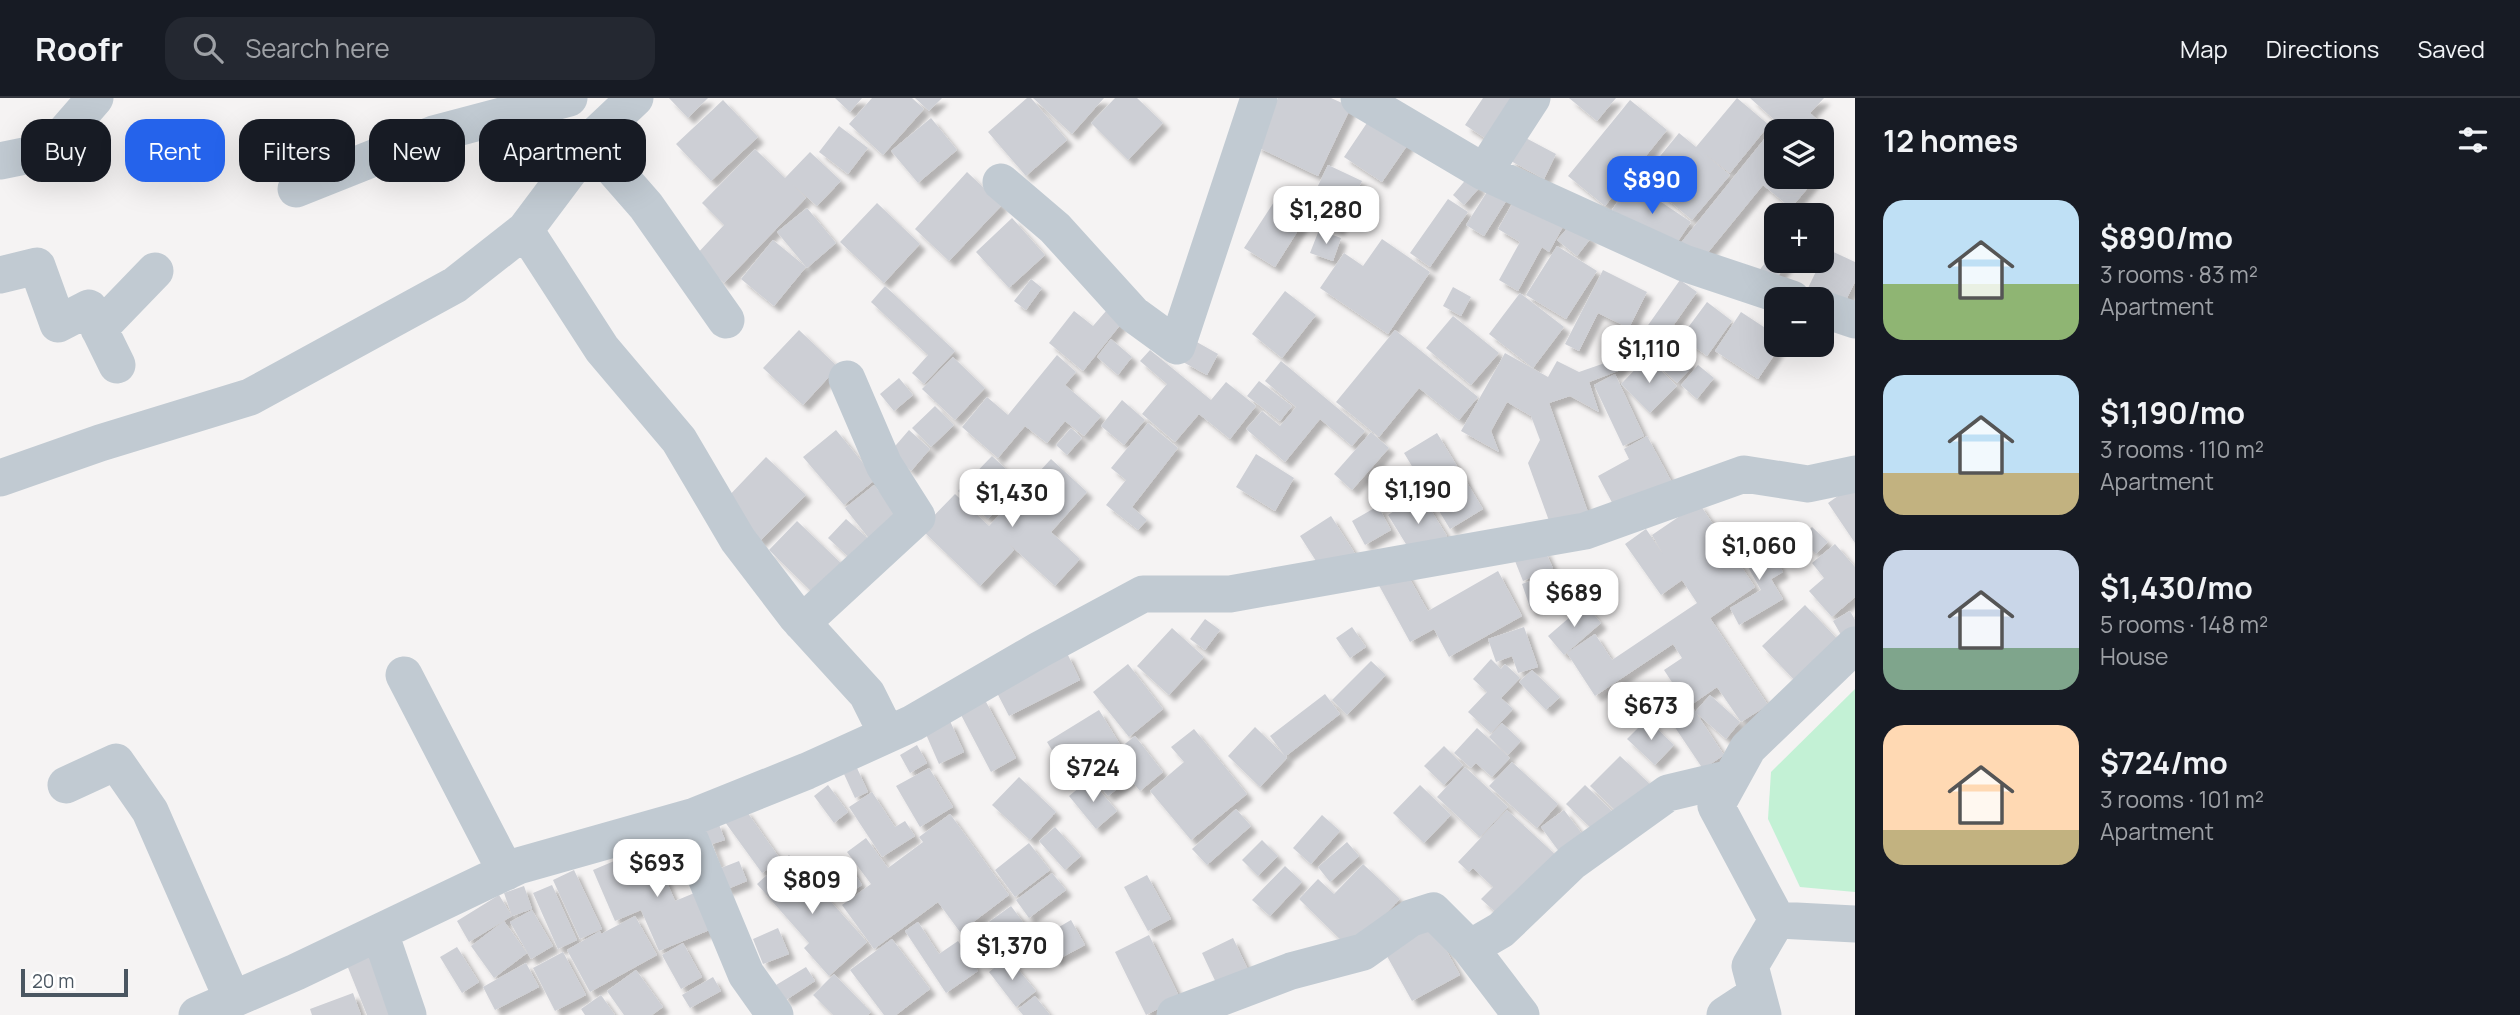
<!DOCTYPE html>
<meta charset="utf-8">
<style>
body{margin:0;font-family:Manrope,sans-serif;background:#242831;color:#f1f3f6;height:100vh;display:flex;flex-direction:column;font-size:26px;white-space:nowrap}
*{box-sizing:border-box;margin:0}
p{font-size:23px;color:#9ea1a6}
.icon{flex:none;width:38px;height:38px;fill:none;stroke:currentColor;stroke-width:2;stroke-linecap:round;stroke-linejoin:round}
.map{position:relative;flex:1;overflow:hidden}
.details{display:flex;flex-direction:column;background:#171b24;width:665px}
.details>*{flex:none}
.top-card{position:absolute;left:21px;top:21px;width:665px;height:63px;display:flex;gap:14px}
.fabs{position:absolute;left:1764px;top:21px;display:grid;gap:14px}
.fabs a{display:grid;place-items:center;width:70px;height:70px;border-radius:14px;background:#171b24;box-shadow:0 7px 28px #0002;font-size:35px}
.scale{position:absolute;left:21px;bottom:18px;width:107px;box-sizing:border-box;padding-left:7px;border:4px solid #4a5661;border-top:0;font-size:19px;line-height:24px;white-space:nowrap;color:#4a5661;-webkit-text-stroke:5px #fff;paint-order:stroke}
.price{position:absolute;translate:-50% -60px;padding:0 16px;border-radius:14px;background:#fff;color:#222;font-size:23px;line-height:46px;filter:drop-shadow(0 2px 4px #0008)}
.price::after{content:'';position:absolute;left:50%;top:42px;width:21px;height:16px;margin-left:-10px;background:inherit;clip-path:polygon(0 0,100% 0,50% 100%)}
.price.active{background:#2563eb;color:#fff}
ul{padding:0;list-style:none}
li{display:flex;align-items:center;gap:21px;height:175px;padding:0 28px}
li span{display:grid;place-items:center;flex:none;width:196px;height:140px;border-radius:21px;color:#555}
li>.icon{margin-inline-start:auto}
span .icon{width:84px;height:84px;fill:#fffc;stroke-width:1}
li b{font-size:30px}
h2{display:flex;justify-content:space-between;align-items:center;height:84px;padding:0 28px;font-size:30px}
.pill{padding:0 24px;border-radius:21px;background:#171b24;box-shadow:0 7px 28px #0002;font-size:24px;line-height:63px}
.pill.active{background:#2563eb;color:#fff}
header{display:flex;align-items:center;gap:42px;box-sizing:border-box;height:98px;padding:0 35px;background:#171b24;border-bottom:2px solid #363941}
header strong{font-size:33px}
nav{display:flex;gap:38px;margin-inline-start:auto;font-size:24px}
.search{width:490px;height:63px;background:#242831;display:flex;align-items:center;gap:18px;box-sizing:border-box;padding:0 24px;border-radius:21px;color:#9ea1a6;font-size:26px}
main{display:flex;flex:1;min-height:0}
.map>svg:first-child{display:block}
.green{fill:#c3f1d5}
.building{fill:#cdcfd5;filter:url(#shadow)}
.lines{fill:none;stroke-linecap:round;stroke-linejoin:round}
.minor{stroke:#c1cad2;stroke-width:37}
</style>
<header>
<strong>Roofr</strong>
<div class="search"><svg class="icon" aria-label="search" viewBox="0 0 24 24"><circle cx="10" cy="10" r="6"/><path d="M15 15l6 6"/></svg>Search here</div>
<nav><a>Map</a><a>Directions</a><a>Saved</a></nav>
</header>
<main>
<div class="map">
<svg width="1855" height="917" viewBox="0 0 1855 917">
<defs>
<filter id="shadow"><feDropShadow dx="6" dy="6" stdDeviation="2" flood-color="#0004"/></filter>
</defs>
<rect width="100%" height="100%" fill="#f5f3f3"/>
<path class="green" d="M1855 591V794L1800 789 1768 721 1771 674Z"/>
<path class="building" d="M669 0H708L688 20Z
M835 0H862L850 14Z
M872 0H912L924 11 883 57 849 26Z
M915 0H942L929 13Z
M1027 0H1031L1067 42 1026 78 988 34Z
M1033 0H1104L1072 36Z
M1115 0H1137L1163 25 1128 62 1091 25Z
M1278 0H1331L1351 9 1318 78 1255 48Z
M1483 0H1525L1494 46 1465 27Z
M1569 0H1616L1597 23Z
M1737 0 1769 27 1730 75 1702 54 1730 77 1692 122 1642 80 1679 35 1696 49Z
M1750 0H1824L1810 15 1823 27 1817 33H1787Z
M723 2 758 39 711 83 676 46Z
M1630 2 1667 32 1605 108 1568 78Z
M1373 16 1411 42 1382 84 1344 59Z
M931 20 957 52 918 85 891 53Z
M839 28 868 50 848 76 819 54Z
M1774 29 1779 33H1776V79H1817L1791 110 1763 87 1701 163 1680 146Z
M1522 38 1556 56 1544 81 1509 62Z
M755 51 785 80 810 54 841 83 817 108 792 86 806 100 724 185 695 158 724 127 702 105Z
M1328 67 1362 83 1338 132 1304 117Z
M967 74 1002 107 949 163 915 131Z
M1468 79 1480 89 1464 107 1453 97Z
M1631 84 1691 124 1672 152 1612 112Z
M1492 86 1510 97 1484 138 1466 127Z
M1517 97 1565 125 1549 154 1542 149 1518 193 1499 182 1520 144 1498 131Z
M1448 101 1468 114 1430 169 1410 155Z
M1274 104 1304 123 1275 169 1244 150Z
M877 105 920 146 884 185 840 144Z
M807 110 836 145 807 170 777 134Z
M1012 120 1045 157 1009 190 976 154Z
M1572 125 1591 140 1577 158 1557 142Z
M1319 132 1341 140 1333 163 1310 155Z
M1382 141 1430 174 1388 236 1320 190 1344 155 1363 168Z
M773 142 806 169 774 208 741 181Z
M1557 148 1597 173 1566 221 1526 197Z
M1827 151 1855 164V184L1843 208 1808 190Z
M1772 155 1776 158V163H1783L1787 166 1774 183 1759 173Z
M1603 172 1647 194 1629 230 1598 215 1579 253 1565 246Z
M1031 181 1042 190 1026 212 1014 203Z
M1680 182 1697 194 1651 259 1634 247Z
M885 188 955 253 924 286 912 275 928 257 871 204Z
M1453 189 1471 199 1461 218 1443 208Z
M1285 193 1316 217 1282 260 1252 236Z
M1520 195 1564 229 1533 270 1489 236Z
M1707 204 1732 223 1707 258 1681 239Z
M1074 213 1093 228 1106 213 1121 226 1083 273 1049 245Z
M1741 214 1776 237V247H1781L1758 281 1715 253Z
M1453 218 1499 255 1471 287 1426 250Z
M799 232 838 269 803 307 763 270Z
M1395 232 1478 299 1459 322 1419 290 1379 339 1336 304Z
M1111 241 1132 259 1118 277 1097 259Z
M1195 243 1218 256 1207 277 1183 264Z
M1675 251 1693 268 1677 285 1659 268Z
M1150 252 1211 302 1226 284 1256 308 1230 341 1199 316 1175 344 1142 316 1167 286 1140 263Z
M1505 255 1548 279 1557 263 1579 274 1628 257 1618 273 1589 284 1599 314 1570 298 1549 305 1589 417 1552 431 1528 365 1540 342 1531 318 1507 304 1491 333 1499 354 1461 333Z
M1057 257 1076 274 1065 287 1101 318 1084 338 1065 323 1047 345 1025 328 998 360 962 329 987 299 1008 317Z
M953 259 985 290 955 322 922 291Z
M1647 259 1677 288 1650 315 1621 286Z
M1281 263 1365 333 1352 348 1320 321 1285 364 1246 331 1262 313 1280 328 1296 309 1265 283Z
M1698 267 1714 280 1697 301 1681 287Z
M1615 276 1644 338 1623 348 1594 287Z
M899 280 913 297 894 313 880 296Z
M1259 283 1292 308 1280 323 1247 298Z
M1122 302 1145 322 1124 347 1101 328Z
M935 308 954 327 931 349 912 330Z
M1148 325 1178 350 1132 409 1147 422 1138 432 1106 407 1126 382 1111 370Z
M1071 330 1082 340 1067 357 1056 347Z
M836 332 876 381 844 407 803 359Z
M909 332 930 351 911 373 890 354Z
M1371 334 1389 350 1352 392 1334 376Z
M1437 335 1483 411 1450 431 1404 355Z
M1647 338 1675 390 1616 412 1598 378 1629 361 1624 351Z
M1256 356 1294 380 1275 413 1236 389Z
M992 358 1022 386 988 421 958 393Z
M766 359 806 397 759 444 725 402Z
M1051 361 1087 394 1051 434 1080 461 1055 488 1008 445 1014 452 980 488 921 431 955 396 989 428Z
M1855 386V445L1828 405Z
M874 387 900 420 871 443 845 410Z
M1421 396 1447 438 1414 459 1388 417Z
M1699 405 1755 489 1710 520 1768 607 1741 624 1717 589 1691 607 1724 657 1703 671 1664 613 1683 601 1664 572 1682 560 1673 546 1595 598 1567 555 1595 536 1612 562 1697 505 1682 482 1661 497 1625 446 1646 431 1663 456 1652 437Z
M1378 408 1391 432 1365 447 1352 423Z
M1331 418 1356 457 1325 477 1300 438Z
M846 421 872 444 854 464 828 440Z
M797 423 845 469 817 499 769 452Z
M1812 429 1828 444 1816 456 1800 440Z
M1763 441 1783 474 1771 481 1783 501 1739 527 1730 510 1761 492 1740 455Z
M1835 446 1855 469V499L1832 519 1809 493 1824 480 1812 465Z
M1544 451 1553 470 1523 483 1515 463Z
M1402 467 1428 513 1498 473 1522 518 1449 559 1434 531 1410 544 1376 482Z
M1551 475 1561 500 1531 512 1522 486Z
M1585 506 1601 525 1564 557 1548 538Z
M1805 507 1843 547 1800 588 1762 548Z
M1850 513 1855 522V535L1844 542 1833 523Z
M1205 521 1220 532 1205 552 1190 541Z
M1352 529 1366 549 1350 560 1336 540Z
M1524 529 1538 569 1518 575 1512 558 1496 564 1488 541Z
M1172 530 1204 559 1169 597 1137 568Z
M1067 555 1080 582 1009 618 995 591Z
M1491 561 1501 571 1505 566 1520 580 1501 600 1513 611 1491 635 1468 614 1487 594 1473 581Z
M1371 563 1386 577 1347 617 1332 602Z
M1128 566 1163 611 1129 639 1093 594Z
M1532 572 1560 599 1546 612 1519 584Z
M1325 596 1340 616 1286 658 1287 660 1260 689 1228 658 1255 629 1285 658 1270 638Z
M1710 597 1740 624 1726 641 1695 614Z
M985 602 1016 660 991 674 960 615Z
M1099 612 1121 648 1069 680 1047 644Z
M1647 621 1674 647 1655 667 1627 641Z
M950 623 964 654 939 666 925 634Z
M1502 625 1521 643 1508 657 1489 639Z
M1477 630 1510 660 1492 679 1476 665 1471 670 1454 655Z
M1194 631 1247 696 1191 742 1150 693 1184 664 1171 649Z
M1135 638 1163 674 1140 693 1130 681 1108 698 1089 674Z
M917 647 927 665 910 675 900 657Z
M1444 648 1463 667 1444 687 1424 668Z
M1620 658 1651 687 1621 718 1590 688Z
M1512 664 1558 706 1537 730 1489 688Z
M1465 669 1508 709 1480 739 1437 699Z
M857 670 868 694 855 700 844 676Z
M929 670 953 709 920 729 896 688Z
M1019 679 1056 714 1030 742 992 707Z
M1090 681 1117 713 1096 731 1069 698Z
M828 687 848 714 834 725 814 698Z
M1420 687 1451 717 1424 745 1393 715Z
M1585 687 1616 717 1597 736 1566 706Z
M872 694 895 729 905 723 915 738 882 759 849 709Z
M745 711 781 762 762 775 725 724Z
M1236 711 1251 728 1207 767 1192 751Z
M1507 712 1559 760 1502 820 1481 801 1493 789 1473 770 1469 774 1458 764Z
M1564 712 1586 741 1563 759 1541 729Z
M950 716 1009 797 960 834 938 804 874 851 842 807 871 786 847 754 866 740 888 770 923 744 919 739Z
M1322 717 1340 733 1311 766 1293 750Z
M718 724 725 742 712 746 721 770 739 763 747 783 725 792 702 731Z
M1055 729 1081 758 1065 772 1039 743Z
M1262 742 1278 758 1258 778 1242 762Z
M1347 744 1359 758 1330 784 1318 769Z
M1029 745 1050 772 1015 799 995 772Z
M674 750 679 762 661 770 675 803 709 789 724 826 659 853 641 812 615 823 593 772 633 755 637 767Z
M789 757 867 844 829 878 804 850 809 845 757 786Z
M844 758 862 787 845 798 826 769Z
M1363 766 1400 801 1351 852 1299 801 1318 781 1334 796Z
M1285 768 1302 784 1270 818 1252 802Z
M574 772 602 831 580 841 553 782Z
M1052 775 1066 792 1029 820 1016 802Z
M1147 777 1171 821 1148 833 1124 789Z
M552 787 577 842 558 851 533 795Z
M524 788 532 811 512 818 504 795Z
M499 797 512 818 469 844 457 823Z
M1011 808 1031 835 988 866 968 839Z
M532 812 553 848 531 861 510 824Z
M635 818 657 857 590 894 567 852 600 833 601 836Z
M1071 822 1085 847 1055 863 1042 839Z
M504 823 527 855 494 880 471 848Z
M918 824 939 856 958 843 978 873 946 895 905 833Z
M1431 825 1460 877 1412 903 1383 851Z
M778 830 789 856 763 866 753 841Z
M1149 837 1180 900 1146 917 1115 854Z
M1233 840 1250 876 1219 891 1202 855Z
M892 841 930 891 896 917H884L850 872Z
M683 845 702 879 681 891 662 857Z
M457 849 479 884 462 895 440 859Z
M563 854 586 897 555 913 533 870Z
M372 856 391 917H367L347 867Z
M1008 859 1036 893 1016 909 989 874Z
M526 865 539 889 495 912 483 889Z
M806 869 815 883 786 902 776 887Z
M636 872 663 909 652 917H624L607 893Z
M834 876 871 914 868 917H833L813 897Z
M713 879 721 893 690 910 682 897Z
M353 895 361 917H312L310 911Z
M601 897 615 917H585L581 911Z
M1035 898 1050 917H1023L1018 911Z"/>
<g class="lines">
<path class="minor" d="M1359 0 1484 74 1684 165 1792 201
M590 44 646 108 726 222
M0 63 49 53 95 0
M1484 74 1532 0
M1001 84 1055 130 1133 216 1177 248 1259 0
M296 91 434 36 569 0
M525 132 602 251 679 342 738 442 796 518 867 596 887 636
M0 177 37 168 58 226 89 210 117 267
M1822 211 1855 222
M99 231 155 173
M0 380 100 345 250 299 455 187 525 132 597 36 635 0
M802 525 917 419 884 367 847 281
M1855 547 1748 650 1716 708 1777 822 1855 826
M404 577 506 774
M66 687 116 664 150 713 232 900
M682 722 746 876 775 917
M380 835 408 917
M1470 850 1521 917
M197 917 296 874 518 768 695 718 807 673 913 625 1039 552 1143 496H1230L1585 433 1744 376 1808 386 1855 376
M1175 917 1291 873 1363 854 1411 820 1433 813 1470 850 1501 832 1572 764 1668 695 1731 680
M1725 917 1757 896
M1763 917 1750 868 1777 822"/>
</g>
</svg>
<div class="fabs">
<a><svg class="icon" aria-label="layers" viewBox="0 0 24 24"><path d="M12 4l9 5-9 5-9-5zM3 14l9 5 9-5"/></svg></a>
<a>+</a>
<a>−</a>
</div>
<div class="scale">20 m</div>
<b class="price active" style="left:1652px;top:118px">$890</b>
<b class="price" style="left:1326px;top:148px">$1,280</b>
<b class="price" style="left:1649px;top:287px">$1,110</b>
<b class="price" style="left:1418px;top:428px">$1,190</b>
<b class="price" style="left:1012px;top:431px">$1,430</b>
<b class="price" style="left:1759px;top:484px">$1,060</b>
<b class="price" style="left:1574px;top:531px">$689</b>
<b class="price" style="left:1651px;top:644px">$673</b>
<b class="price" style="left:1093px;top:706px">$724</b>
<b class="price" style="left:657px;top:801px">$693</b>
<b class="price" style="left:812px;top:818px">$809</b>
<b class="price" style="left:1012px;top:884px">$1,370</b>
<div class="top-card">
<a class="pill">Buy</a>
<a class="pill active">Rent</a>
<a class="pill">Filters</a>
<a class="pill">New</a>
<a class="pill">Apartment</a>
</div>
</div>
<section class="details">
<h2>12 homes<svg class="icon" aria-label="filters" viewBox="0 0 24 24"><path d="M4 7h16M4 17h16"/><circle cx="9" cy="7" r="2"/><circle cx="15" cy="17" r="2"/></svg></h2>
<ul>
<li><span style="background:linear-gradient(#bfe0f5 60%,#8fb573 0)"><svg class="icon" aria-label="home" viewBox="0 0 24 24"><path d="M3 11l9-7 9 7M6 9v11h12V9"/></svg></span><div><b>$890/mo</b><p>3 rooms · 83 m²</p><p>Apartment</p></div></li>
<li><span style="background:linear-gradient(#bfe0f5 70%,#c2b280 0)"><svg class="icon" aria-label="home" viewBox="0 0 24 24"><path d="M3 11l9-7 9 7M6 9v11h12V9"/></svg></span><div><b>$1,190/mo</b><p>3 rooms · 110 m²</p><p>Apartment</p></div></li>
<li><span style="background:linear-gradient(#c9d6e8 70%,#7fa58c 0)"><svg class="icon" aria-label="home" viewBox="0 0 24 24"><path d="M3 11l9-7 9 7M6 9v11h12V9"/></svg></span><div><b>$1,430/mo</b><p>5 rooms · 148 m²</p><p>House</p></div></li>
<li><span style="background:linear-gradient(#ffd9b3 75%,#c2b280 0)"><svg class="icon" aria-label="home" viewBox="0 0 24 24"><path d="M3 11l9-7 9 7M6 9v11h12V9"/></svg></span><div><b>$724/mo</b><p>3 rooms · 101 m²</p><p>Apartment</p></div></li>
</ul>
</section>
</main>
